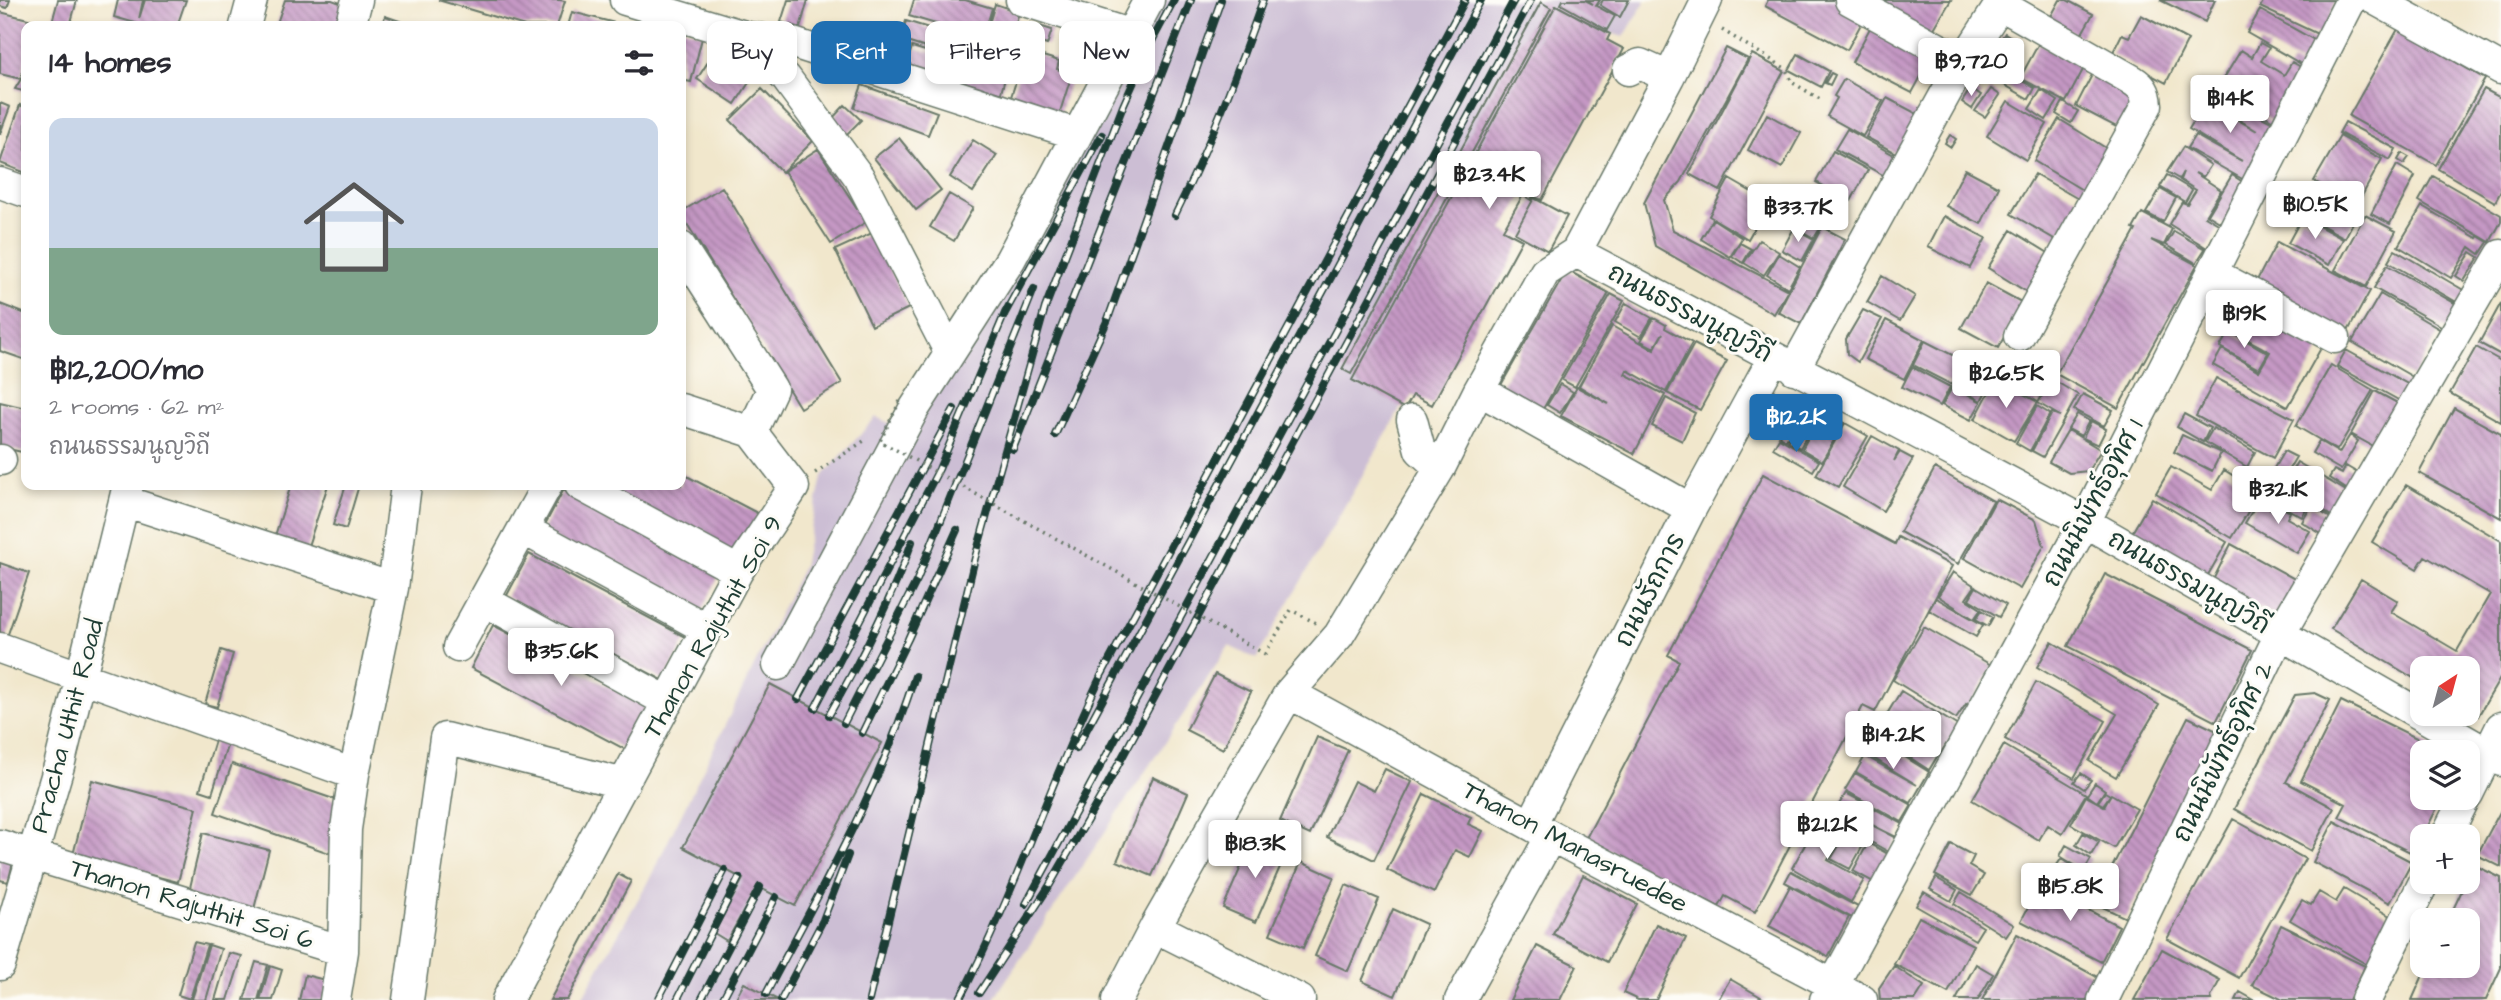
<!DOCTYPE html>
<meta charset="utf-8">
<style>
body{margin:0;font-family:"Architects Daughter","Playpen Sans Thai",sans-serif;background:#f2f2f3;color:#2b2b33;height:100vh;display:flex;flex-direction:column;font-size:26px;white-space:nowrap}
*{box-sizing:border-box;margin:0}
p{font-size:23px;color:#7c7c81}
.icon{flex:none;width:38px;height:38px;fill:none;stroke:currentColor;stroke-width:2;stroke-linecap:round;stroke-linejoin:round}
.map{position:relative;flex:1;overflow:hidden}
.side{position:absolute;left:21px;top:21px;width:665px;height:469px;display:flex;flex-direction:column;background:#fff;border-radius:14px;box-shadow:0 4px 10px #0003}
.side>*{flex:none}
.top-card{position:absolute;left:707px;top:21px;width:665px;height:63px;display:flex;gap:14px}
.needle{width:46px;rotate:36deg}
.fabs{position:absolute;left:2410px;top:656px;display:grid;gap:14px}
.fabs a{display:grid;place-items:center;width:70px;height:70px;border-radius:14px;background:#fff;box-shadow:0 4px 10px #0003;font-size:35px}
.price{position:absolute;translate:-50% -60px;padding:0 16px;border-radius:7px;background:#fff;color:#222;font-size:23px;line-height:46px;filter:drop-shadow(0 2px 4px #0008)}
.price::after{content:'';position:absolute;left:50%;top:42px;width:21px;height:16px;margin-left:-10px;background:inherit;clip-path:polygon(0 0,100% 0,50% 100%)}
.price.current{background:#1f6fb2;color:#fff}
ul{padding:0;list-style:none}
li{display:grid;align-content:center;gap:14px;height:371px;padding:0 28px}
li span{display:grid;place-items:center;height:217px;border-radius:14px;color:#555}
li>.icon{margin-inline-start:auto}
span .icon{width:126px;height:126px;fill:#fffc;stroke-width:1}
li b{font-size:30px}
h2{display:flex;justify-content:space-between;align-items:center;height:84px;padding:0 28px;font-size:30px}
.pill{padding:0 24px;border-radius:14px;background:#fff;box-shadow:0 4px 10px #0003;font-size:24px;line-height:63px}
.pill.current{background:#1f6fb2;color:#fff}
.map>svg:first-child{display:block}
.railway{fill:#ccbed4}
.building{fill:url(#building-back-hatch)}
.lines{fill:none;stroke-linecap:round;stroke-linejoin:round}
.minor-casing{stroke:#687869;stroke-width:33}
.path{stroke:#687869;stroke-width:3.5;stroke-dasharray:2 5;stroke-linecap:butt}
.minor{stroke:#fff;stroke-width:30}
.rail-casing{stroke:#1f3d34;stroke-width:8}
.rail{stroke:#fdfcf7;stroke-width:5;stroke-dasharray:16;stroke-linecap:butt}
.path-bridge{stroke:#687869;stroke-width:3.5;stroke-dasharray:2 5;stroke-linecap:butt}
.labels{text-anchor:middle;dominant-baseline:central;stroke-width:6;stroke-linejoin:round;paint-order:stroke}
.street-label{font-size:26px;fill:#1f3d34;stroke:#fdfcf7}
</style>
<div class="map">
<svg width="2501" height="1000" viewBox="0 0 2501 1000">
<defs>
<pattern id="building-back-hatch" width="6" height="6" patternUnits="userSpaceOnUse" patternTransform="scale(1.75)"><rect width="6" height="6" fill="#c598c4"/><path d="M-1 5l2 2M0 0l6 6M5-1l2 2" fill="none" stroke="#9f7da0"/></pattern>
</defs>
<rect width="100%" height="100%" fill="#fdfcf7"/>
<filter id="ink" filterUnits="userSpaceOnUse"><feTurbulence type="fractalNoise" baseFrequency=".0143" numOctaves="2"/><feDisplacementMap in="SourceGraphic" scale="14" xChannelSelector="R" yChannelSelector="G"/><feConvolveMatrix kernelMatrix="1 2 1 2 8 2 1 2 1" color-interpolation-filters="sRGB"/></filter>
<filter id="wash" filterUnits="userSpaceOnUse"><feTurbulence type="fractalNoise" baseFrequency=".00686" numOctaves="4" result="noise"/><feDisplacementMap in="SourceGraphic" scale="28" xChannelSelector="R" yChannelSelector="G"/><feGaussianBlur stdDeviation="1.57" result="paint"/><feColorMatrix in="noise" values="0 0 0 0 0 0 0 0 0 0 0 0 0 0 0 0 0 1.4 0 .05"/><feComposite in="paint" operator="in"/></filter>
<g filter="url(#wash)">
<rect width="100%" height="100%" fill="#f1e7cc"/>
<path class="railway" d="M1144 0H1646L1624 37 1603 31 1391 426 1256 659 1229 646 993 1000H581L649 880 803 566 822 477 876 417 908 432Z"/>
<g id="blocks">
<path class="building" d="M0 0H10L7 8 0 6Z
M58 0H77L70 26H51Z
M118 0H143L139 19 145 0H186L177 26H146L114 17Z
M285 0H332L346 5 339 26H276Z
M438 0H560L565 1 557 26H525Z
M788 0H808L800 28 781 22Z
M914 0H965L992 8 983 38 909 16Z
M1563 0H1585L1593 4 1587 0H1600L1596 6 1615 16 1607 30 1561 4Z
M1603 0H1629L1620 17 1600 5Z
M1768 0H1843L1867 13 1847 50 1765 6Z
M1885 0H1951L1929 37 1880 8Z
M2060 0H2067L2093 14 2080 37 2049 20Z
M2160 0H2215L2205 22Z
M2264 0H2335L2324 37 2260 7Z
M1541 2 1551 8 1351 374 1342 369Z
M995 4 1019 12 1010 44 985 37Z
M1556 5 1610 34 1607 40 1624 49 1542 200 1533 196 1531 200 1523 195 1503 230 1522 240 1432 405 1413 395 1405 409 1352 380Z
M2260 10 2316 41 2303 65 2247 33Z
M0 12 36 21 35 26H26V58L21 79 0 74Z
M572 12 623 25V26H568Z
M2141 15 2188 40 2166 83 2112 54 2122 34 2129 37Z
M385 16 414 26H382Z
M906 21 968 40 962 59 900 40Z
M1030 23 1052 30 1047 45 1025 38Z
M1871 26 1931 58 1912 93 1852 62Z
M681 28 703 34 691 82 681 80Z
M2398 29 2485 79 2436 165 2349 116Z
M2005 33 2017 41 2000 66 1988 59Z
M975 41 1005 50 1000 69 969 60Z
M2039 43 2085 66 2066 102 2020 78Z
M2260 43 2269 48 2261 61 2284 75 2292 62 2308 71 2277 123 2218 88 2241 50 2252 57Z
M912 47 1006 75 999 100 905 71Z
M1726 48 1748 59 1681 182 1664 200 1673 230 1788 290 1774 314 1655 246 1644 203Z
M1030 52 1059 61 1057 69 1072 74 1059 115 1010 100 1021 66 1025 67Z
M1752 54 1784 71 1720 191 1689 174Z
M1798 54 1829 71 1821 87 1789 70Z
M712 56 750 81 735 104 697 79Z
M2002 70 2035 88 2029 99 1996 80Z
M2094 71 2142 96 2124 131 2076 106Z
M1831 73 1835 75 1830 85 1825 83Z
M21 79 26 81V92L15 89Z
M1844 79 1883 101 1863 136 1827 116 1837 98 1834 96Z
M862 85 937 112 928 135 854 108Z
M1971 88 1981 95 1972 109 1962 102Z
M762 89 813 141 782 172 730 120Z
M1991 89 2000 95 1985 117 1975 111Z
M2213 89 2246 108 2238 120 2257 131 2241 121 2247 109 2277 125 2246 181 2187 148 2195 135 2242 161 2189 129Z
M2484 89 2501 98V191L2495 202 2438 169Z
M2041 90 2058 101 2046 120 2029 109Z
M1887 98 1921 116 1899 155 1866 137Z
M2008 101 2047 124 2026 160 1987 136Z
M2063 102 2078 111 2071 123 2056 114Z
M0 103 10 107 0 134Z
M20 105 26 108V173L0 163Z
M845 105 861 120 846 135 830 121Z
M1767 114 1801 133 1782 168 1748 150Z
M2059 119 2114 153 2089 194 2034 161Z
M2345 122 2396 149 2390 160 2339 133Z
M1847 129 1901 159 1890 179 1835 149Z
M1950 135 1956 139 1951 147 1945 143Z
M2340 136 2382 159 2357 205 2314 181Z
M899 138 941 190 916 210 874 158Z
M973 140 997 155 973 192 950 177Z
M2183 147 2211 165 2203 177 2195 173 2221 190 2205 216 2220 225 2207 248 2169 224 2182 202 2187 204 2196 190 2180 180 2183 172 2179 179 2167 172Z
M818 149 866 222 831 244 784 171Z
M1833 151 1868 170 1851 201 1816 182Z
M2402 153 2409 157 2404 164 2398 160Z
M2397 165 2415 176 2390 224 2371 214Z
M1965 169 1999 187 1981 224 1946 206Z
M2035 174 2080 200 2056 240 2011 214Z
M2167 175 2192 190 2185 202 2160 187Z
M2232 175 2252 188 2228 227 2208 215Z
M2433 176 2501 215V222L2490 242 2419 201Z
M1729 179 1769 202 1748 239 1709 216Z
M722 187 842 383 800 408 681 214V212Z
M2318 188 2359 211 2345 238 2303 215Z
M2160 189 2176 198 2163 222 2146 213Z
M949 194 973 208 954 241 930 227Z
M1534 198 1567 216 1548 251 1515 233Z
M2422 206 2477 238 2478 236 2488 242 2480 254 2470 247 2451 278 2398 246Z
M2142 213 2172 229 2164 245 2151 240 2197 265 2118 408 2056 374 2136 230 2133 229Z
M1800 214 1821 227 1814 238 1793 226Z
M2365 215 2396 231 2366 287 2335 270Z
M1944 216 1986 238 1970 268 1928 247Z
M2302 217 2343 239 2329 265 2288 243Z
M1713 219 1742 238 1730 257 1701 239Z
M1822 227 1845 239 1801 324 1778 312Z
M1794 228 1814 239 1802 261 1782 250Z
M2011 230 2050 254 2027 292 1988 268Z
M2174 231 2205 249 2196 263 2166 245Z
M872 233 909 308 872 326 835 250Z
M1759 240 1779 252 1764 275 1744 263Z
M2277 242 2370 291 2347 333 2255 284Z
M1740 243 1751 249 1743 263 1732 256Z
M2395 250 2472 295 2465 307 2388 262Z
M2471 252 2479 257 2464 281 2456 276Z
M1779 254 1800 267 1788 288 1767 275Z
M2387 265 2463 308 2450 331 2374 288Z
M1567 270 1609 293 1543 409 1501 385Z
M1882 276 1915 296 1900 321 1867 302Z
M1986 283 2023 303 1998 348 1961 328Z
M1611 294 1624 301 1575 387 1562 380Z
M2380 294 2441 330 2413 377 2352 342Z
M2254 301 2325 341 2288 407 2213 365 2222 349 2259 371 2270 352 2236 333Z
M1626 303 1652 318 1641 337 1615 322Z
M2501 303V355L2479 343Z
M0 304 26 314V360L0 351Z
M1863 310 1882 319 1858 362 1847 354 1846 339Z
M1654 318 1666 325 1665 328 1692 343 1666 392 1627 370 1625 374 1665 395 1634 454 1561 416 1577 387 1609 404 1579 386 1612 326 1654 350 1663 333 1654 348 1641 341Z
M1886 320 1924 340 1904 379 1865 359Z
M2229 331 2268 353 2259 369 2220 347Z
M1925 341 1964 361 1952 385 1913 365Z
M1694 344 1727 361 1700 410 1667 393Z
M2476 347 2501 361V422L2450 393Z
M2346 350 2411 386 2402 402 2337 366Z
M1966 362 1993 377 1981 401 1954 385Z
M2331 365 2373 390 2337 450 2296 426Z
M1912 367 1950 387 1940 406 1902 387Z
M2216 378 2294 419 2273 458 2196 416Z
M1996 379 2038 402 2014 441 1975 419Z
M2052 379 2078 395 2043 457 2032 451 2052 413 2060 416 2038 403Z
M1560 384 1573 392 1560 413 1547 405Z
M1953 386 1981 402 1971 420 1942 405Z
M2375 391 2401 405 2378 449 2351 434Z
M2083 394 2113 410 2104 426 2074 410Z
M1666 398 1695 413 1682 441 1652 426Z
M0 402 26 408V453L0 447Z
M1802 403 1812 409 1800 430 1790 424Z
M1816 406 1844 423 1822 461 1802 449 1809 436 1801 431Z
M2037 406 2050 414 2030 451 2016 443Z
M2454 408 2501 434V518L2419 473Z
M2077 414 2089 421 2081 436 2068 429Z
M2184 414 2210 428 2203 442 2177 427Z
M2091 421 2106 429 2098 445 2083 438Z
M1845 423 1868 436 1838 487 1816 475Z
M1786 425 1793 429 1786 440 1779 436Z
M2213 428 2255 452 2247 467 2205 442Z
M1794 430 1799 432 1798 435 1800 433 1806 437 1800 448 1788 441Z
M2068 430 2101 450 2088 471 2069 473 2049 462Z
M2182 435 2221 453 2212 471 2174 452Z
M2350 435 2358 441 2341 470 2312 453 2319 441 2339 453Z
M1872 436 1899 451 1894 461 1900 452 1913 459 1883 511 1843 487Z
M1779 438 1819 461 1813 471 1773 448Z
M2284 451 2296 457 2286 474 2274 468Z
M2297 462 2351 494 2336 519 2312 504 2315 498 2286 481Z
M2346 466 2361 475 2351 492 2329 478 2334 470 2342 474Z
M2171 467 2212 490 2224 470 2260 492 2232 538 2156 493Z
M1935 468 1993 501 1958 564 1900 532Z
M681 473 759 514 736 557 599 485H681Z
M1763 474 1895 544 1898 537 1952 566 1875 712 1863 706 1755 912 1725 896 1719 907 1586 838 1679 661 1668 655Z
M2272 475 2312 499 2302 517 2261 494Z
M291 485H328L307 549 274 539Z
M346 485H359L346 529 333 525Z
M2406 485 2501 541V677L2478 716 2468 710V668H2422V683L2331 629 2361 579 2398 601 2391 612 2457 651 2490 594 2425 556 2417 569 2372 542Z
M564 489 721 572 699 616 541 532Z
M2152 498 2227 542 2204 582 2129 538Z
M1996 499 2036 520 2044 546 2020 589 1964 558Z
M2258 501 2271 509 2274 503 2290 512 2287 518 2310 531 2297 553 2245 523Z
M2311 506 2337 522 2326 537 2302 522Z
M2231 544 2302 583 2283 620 2211 584Z
M529 554 687 638 664 681 506 597Z
M0 563 29 573 7 637 0 634Z
M1953 572 1975 586 1966 599 1981 609 1974 619 1938 596Z
M2105 574 2252 650 2216 722 2068 646Z
M1976 587 2006 605 1999 617 1969 599Z
M1936 598 1983 625 1976 637 1929 610Z
M1982 610 1993 617 1988 626 1976 619Z
M493 625 651 709 628 751 471 668Z
M1924 627 1993 666 1969 705 1966 704 1956 719 1893 680Z
M2052 642 2159 705 2116 777 2089 761 2117 714 2037 667Z
M221 650 233 654 217 707 205 704Z
M1215 674 1251 692 1223 749 1186 730Z
M2036 682 2106 721 2074 778 2005 739Z
M770 684 882 743 795 906 757 886 727 941 714 933 743 879 683 847Z
M1901 691 1958 726 1940 754 1884 719Z
M2315 693 2330 700 2286 782 2334 808 2311 851 2234 809 2295 695Z
M2341 701 2445 752H2422V798H2442L2414 854 2339 817 2346 804 2301 781Z
M2188 717 2219 732 2126 918 2094 903Z
M1884 721 1938 755 1929 770 1875 735Z
M216 737 229 740 212 794 200 790Z
M1317 737 1348 750 1310 835 1280 821Z
M1875 738 1929 772 1911 803 1856 772 1865 756 1917 785 1865 753Z
M2004 745 2086 794 2062 834 2048 825 2039 840 1972 800Z
M232 764 345 803 329 853 215 813Z
M1385 769 1412 782 1374 860 1327 837 1354 781 1374 791Z
M1855 773 1912 805 1902 822 1845 790Z
M2081 773 2091 780 2084 789 2074 782Z
M1153 777 1188 793 1152 876 1117 861Z
M92 780 197 808 178 882 73 855Z
M2095 783 2105 790 2097 802 2087 795Z
M2105 792 2110 795 2103 805 2098 802Z
M1846 793 1903 824 1896 837 1872 825 1897 838 1889 852 1830 819Z
M1424 794 1471 817 1468 824 1483 831 1470 857 1455 850 1434 893 1387 870Z
M2111 794 2137 809 2114 848 2071 824 2086 796 2106 807 2104 806Z
M2501 810V867L2477 855Z
M1821 816 1845 830 1828 860 1864 880 1851 902 1792 868Z
M2233 819 2305 859 2239 978 2167 939Z
M2334 821 2412 862 2390 903 2313 862Z
M1847 832 1865 842 1850 869 1831 859Z
M203 833 269 850 253 913 188 896Z
M2083 833 2099 842 2091 855 2076 845Z
M1254 837 1287 851 1256 922 1223 908Z
M1868 843 1890 855 1875 883 1853 871Z
M1951 844 1974 856 1969 866 1984 875 1972 895 1935 875Z
M2066 845 2091 859 2084 871 2060 856Z
M0 855 14 859 8 882 0 880Z
M2061 859 2082 872 2074 884 2053 871Z
M1301 862 1334 877 1303 948 1270 934Z
M2474 865 2501 878V968L2486 1000H2412L2427 966H2468V920H2448Z
M1791 871 1858 907 1852 918 1785 882Z
M618 874 631 881 567 1000H550Z
M1583 875 1637 904 1607 962 1553 934Z
M1936 878 1957 890 1951 901 1930 889Z
M1346 885 1379 899 1348 971 1315 956Z
M2040 885 2119 926 2101 962 2021 921Z
M1790 886 1849 917 1828 957 1769 926Z
M2344 889 2400 922 2373 968 2290 920 2302 900 2311 905 2319 892 2336 902Z
M1924 892 1983 927 1975 940 1916 906Z
M1961 892 2014 925 2006 937 1954 904Z
M1393 909 1426 924 1395 996 1362 981Z
M1919 917 1973 945 1948 993 1894 964Z
M1656 924 1686 938 1656 1000H1638L1623 993Z
M2281 925 2365 966 2349 1000H2283L2252 985Z
M2017 934 2099 978 2087 1000H1982Z
M194 942 207 945 190 999 178 995Z
M209 945 221 949 206 1000H196L192 999Z
M1537 946 1577 966 1560 1000H1510Z
M2162 949 2220 980 2211 997 2212 1000H2134Z
M229 953 242 956 228 1000H215Z
M256 962 268 965 258 1000H244Z
M1976 964 1993 974 1978 1000H1956Z
M270 966 282 970 273 1000H260Z
M1894 966 1924 986 1915 1000H1880L1879 988Z
M305 975 329 981 324 1000H299Z
M1730 979 1766 1000H1718Z
M744 983 778 1000H735Z
M2240 992 2254 1000H2236Z"/>
</g>
</g>
<g filter="url(#ink)">
<use href="#blocks" fill-opacity="0" stroke="#687869" stroke-width="2"/>
<g class="lines">
<g class="minor-casing">
<path id="minor" d="M625 0 748 37 786 78 859 177 949 351
M1021 0 1132 35
M1850 0 1963 62
M2376 0 2501 69
M2001 5 2132 80C2143 87 2146 92 2147 105L2019 336
M245 26 252 0
M350 26 357 0
M748 37 793 43 1076 134
M1628 70 1640 64 1669 77
M0 183 26 192
M681 247 772 389 752 432
M1576 252 2085 522 2501 761
M2212 273 2335 338
M1794 369 1963 62 2003 0
M1479 390 1691 509
M1412 420 1420 450 1440 468
M0 460H1
M580 485 738 571
M124 501 393 588
M523 529 707 629
M483 600 668 702
M458 647 547 485
M0 648 354 774
M778 665 914 409 1010 260 1149 0
M1289 693 1551 836 1862 1000
M2468 794 2501 727
M1531 825 1691 509 1773 358
M2446 836 2465 798
M0 845 343 951
M1155 927 1300 1000
M0 965 59 766 128 485
M335 1000 343 951 346 829 354 774 393 588 406 485
M408 1000 445 738 624 784
M507 1000 738 571 794 487 752 432 681 409
M1117 1000 1155 927 1289 693 1339 635 1440 468 1479 390 1545 272 1576 252 1669 77 1707 0
M1460 1000 1551 836
M1825 1000 2085 522 2351 0
M2103 1000 2280 634 2501 255
M2366 1000 2424 882"/>
</g>
<path class="path" d="M1722 30 1785 68 1793 83 1820 99
M815 473 867 439
M1265 654 1291 610 1318 624"/>
<use href="#minor" class="minor"/>
<g class="rail-casing">
<path id="rail" d="M1175 215C1210 145 1237 73 1263 0
M1055 435 1108 319 1221 0
M1013 449 1191 0
M798 699 954 409
M815 708 939 469 1005 313 1102 135
M829 715C861 659 890 603 912 542
M844 723 917 580 1034 289
M862 733 908 639 957 530
M1076 749 1481 0
M1026 904 1514 0
M979 993 1048 888 1104 791 1531 0
M766 994C821 889 879 790 915 676
M658 1000 725 870
M677 1000 739 878
M701 1000 760 887
M722 1000 776 897
M781 1000 823 920 848 855
M869 1000 975 558 1045 308 1123 106 1153 39 1174 0
M959 1000C1015 896 1050 780 1102 674L1465 0"/>
</g>
<use href="#rail" class="rail"/>
<path class="path-bridge" d="M900 401 880 441 1265 654"/>
</g>
</g>
<g class="labels">
<g class="street-label">
<text transform="translate(1690 313) rotate(28)">ถนนธรรมนูญวิถี</text>
<text transform="translate(2093 503) rotate(-62)">ถนนนิพัทธ์อุทิศ 1</text>
<text transform="translate(2189 582) rotate(30)">ถนนธรรมนูญวิถี</text>
<text transform="translate(1650 590) rotate(-63)">ถนนรัถการ</text>
<text transform="translate(713 627) rotate(-60)">Thanon Rajuthit Soi 9</text>
<text transform="translate(67 726) rotate(-75)">Pracha Uthit Road</text>
<text transform="translate(2223 752) rotate(-64)">ถนนนิพัทธ์อุทิศ 2</text>
<text transform="translate(1575 847) rotate(28)">Thanon Manasruedee</text>
<text transform="translate(192 904) rotate(17)">Thanon Rajuthit Soi 6</text>
</g>
</g>
</svg>
<div class="fabs">
<a><svg class="needle" viewBox="-14 -14 28 28"><path d="M0-13l5 13h-10z" fill="#e53935"/><path d="M0 13l5-13h-10z" fill="#7c7c81"/></svg></a>
<a><svg class="icon" aria-label="layers" viewBox="0 0 24 24"><path d="M12 4l9 5-9 5-9-5zM3 14l9 5 9-5"/></svg></a>
<a>+</a>
<a>−</a>
</div>
<b class="price" style="left:1971px;top:98px">฿9,720</b>
<b class="price" style="left:2230px;top:135px">฿14K</b>
<b class="price" style="left:1489px;top:211px">฿23.4K</b>
<b class="price" style="left:2315px;top:241px">฿10.5K</b>
<b class="price" style="left:1798px;top:244px">฿33.7K</b>
<b class="price" style="left:2244px;top:350px">฿19K</b>
<b class="price" style="left:2006px;top:410px">฿26.5K</b>
<b class="price current" style="left:1796px;top:454px">฿12.2K</b>
<b class="price" style="left:2278px;top:526px">฿32.1K</b>
<b class="price" style="left:561px;top:688px">฿35.6K</b>
<b class="price" style="left:1893px;top:771px">฿14.2K</b>
<b class="price" style="left:1827px;top:861px">฿21.2K</b>
<b class="price" style="left:1255px;top:880px">฿18.3K</b>
<b class="price" style="left:2070px;top:923px">฿15.8K</b>
<div class="top-card">
<a class="pill">Buy</a>
<a class="pill current">Rent</a>
<a class="pill">Filters</a>
<a class="pill">New</a>
</div>
<section class="side">
<h2>14 homes<svg class="icon" aria-label="filters" viewBox="0 0 24 24"><path d="M4 7h16M4 17h16"/><circle cx="9" cy="7" r="2"/><circle cx="15" cy="17" r="2"/></svg></h2>
<ul>
<li><span style="background:linear-gradient(#c9d6e8 60%,#7fa58c 0)"><svg class="icon" aria-label="home" viewBox="0 0 24 24"><path d="M3 11l9-7 9 7M6 9v11h12V9"/></svg></span><div><b>฿12,200/mo</b><p>2 rooms · 62 m²</p><p>ถนนธรรมนูญวิถี</p></div></li>
</ul>
</section>
</div>
